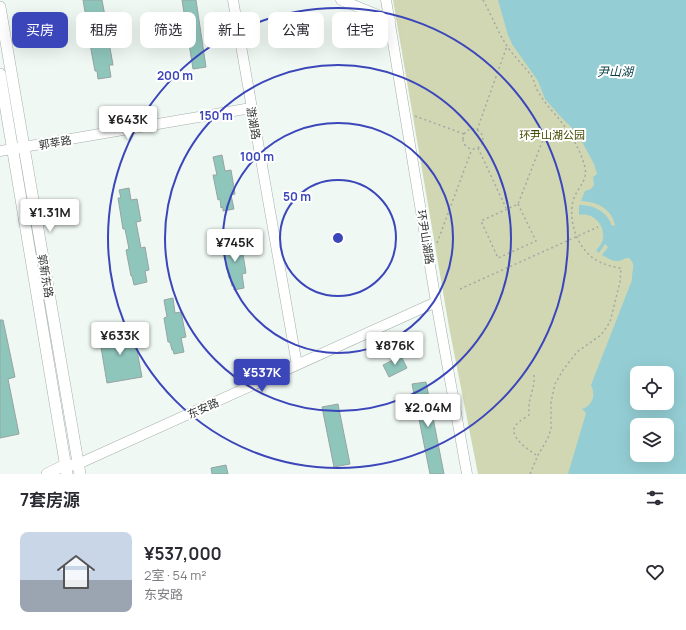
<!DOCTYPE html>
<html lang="zh">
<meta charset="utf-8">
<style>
body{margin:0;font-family:Manrope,"Noto Sans SC",sans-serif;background:#f2f2f3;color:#2b2b33;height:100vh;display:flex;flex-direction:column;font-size:15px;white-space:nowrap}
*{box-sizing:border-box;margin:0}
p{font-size:13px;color:#7c7c81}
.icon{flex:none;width:22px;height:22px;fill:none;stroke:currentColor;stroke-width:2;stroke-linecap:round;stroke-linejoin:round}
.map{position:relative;height:474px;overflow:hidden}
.sheet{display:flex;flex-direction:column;background:#fff;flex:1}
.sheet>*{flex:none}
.guide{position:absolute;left:12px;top:12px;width:400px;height:36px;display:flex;gap:8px}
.fabs{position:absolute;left:630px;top:366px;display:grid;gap:8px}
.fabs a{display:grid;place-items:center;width:44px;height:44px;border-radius:8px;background:#fff;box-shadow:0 4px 16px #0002;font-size:20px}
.price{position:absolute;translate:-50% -34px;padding:0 9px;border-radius:4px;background:#fff;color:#222;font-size:13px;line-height:26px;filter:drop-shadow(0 1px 2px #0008)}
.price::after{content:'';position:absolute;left:50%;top:24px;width:12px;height:9px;margin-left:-6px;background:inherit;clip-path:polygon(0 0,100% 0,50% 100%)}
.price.current{background:#3b46ba;color:#fff}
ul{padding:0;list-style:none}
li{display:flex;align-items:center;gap:12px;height:100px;padding:0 20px}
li+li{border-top:1px solid #e1e1e2}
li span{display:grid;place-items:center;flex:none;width:112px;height:80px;border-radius:8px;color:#555}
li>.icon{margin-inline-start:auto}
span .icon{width:48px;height:48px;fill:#fffc;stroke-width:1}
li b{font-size:17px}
h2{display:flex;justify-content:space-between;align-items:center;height:48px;padding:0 20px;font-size:17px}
.pill{padding:0 14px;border-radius:8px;background:#fff;box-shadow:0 4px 16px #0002;font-size:14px;line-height:36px}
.pill.current{background:#3b46ba;color:#fff}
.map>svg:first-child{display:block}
.green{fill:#d1d7b3;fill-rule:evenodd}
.water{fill:#94ced4;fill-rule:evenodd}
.building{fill:#8fc6bc;stroke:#98a3a1}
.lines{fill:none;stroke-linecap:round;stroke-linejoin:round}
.tertiary-casing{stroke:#a6afaa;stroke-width:11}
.secondary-casing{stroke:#a6afaa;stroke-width:12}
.path{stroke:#a2a9a5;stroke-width:1.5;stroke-dasharray:2 3;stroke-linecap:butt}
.tertiary{stroke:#fff;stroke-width:10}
.secondary{stroke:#fff;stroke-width:11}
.ring{fill:none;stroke:#3b46ba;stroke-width:2}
.labels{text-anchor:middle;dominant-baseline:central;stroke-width:4;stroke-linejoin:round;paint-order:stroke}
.street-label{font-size:11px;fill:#313533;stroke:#fff}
.park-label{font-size:11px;fill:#444a00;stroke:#fff}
.water-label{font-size:12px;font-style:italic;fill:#043d42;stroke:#fff}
.centre{fill:#3b46ba;stroke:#fff;stroke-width:2}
.ring-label{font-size:12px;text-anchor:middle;font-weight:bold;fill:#3b46ba;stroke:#fff;stroke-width:4;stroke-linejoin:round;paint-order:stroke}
</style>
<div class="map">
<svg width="686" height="474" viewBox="0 0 686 474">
<rect width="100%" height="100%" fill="#eff8f3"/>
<path class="green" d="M393 0H686V474H478L449 327ZM637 373H667V403H637ZM637 425H667V455H637Z"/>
<path class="water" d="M498 0H686V474H568L586 413 582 409C593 405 596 395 591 385L632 280C631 271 637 265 629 258 624 258 623 260 619 261 613 262 607 258 602 255L608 247 605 244 599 253 596 250C612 237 599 211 579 215V205C594 205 607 211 612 226L615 225C611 208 597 202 581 201L585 191 591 189 594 185 593 177 597 174 594 164 580 138 571 127 560 116 545 99 538 81 512 44 508 35ZM637 373H667V403H637ZM637 425H667V455H637Z"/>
<path class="building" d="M83 0H102L105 16H100L105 42H109L113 65H109L111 77 98 79 97 71H95L90 44H93L89 23H87Z
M182 0H196L206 67 193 69Z
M222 155 225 171 231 170 235 194 231 195 234 209 223 211V207L221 208 220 199 218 200 213 175H217L213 157Z
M129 188 131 200 137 199 141 221 136 222 141 248 145 247 149 270 145 271 147 282 134 285 132 276H131L126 250 129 249 125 229H123L118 198H121L119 190Z
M233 234 236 250 242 248 246 273 242 274 244 288 234 290V286H232L230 278H229L224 254 227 253 224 236Z
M173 298 175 313 181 312 186 337 181 338 184 352 174 354 173 350H172L170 342H168L164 318 167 317 164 300Z
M0 320H3L15 377 8 379 19 434 0 438Z
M133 329 142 377 107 383 99 335Z
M401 356 407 368 389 377 383 365Z
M426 382 444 474H430L412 384Z
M338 404 350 464 334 467 322 407Z
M226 465 228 474H212L211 468Z"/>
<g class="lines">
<g class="tertiary-casing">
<path id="tertiary" d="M233 0 297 365
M341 0 390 20
M386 0 436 302 467 474
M0 151 251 108
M78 464 436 302"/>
</g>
<g class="secondary-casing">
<path id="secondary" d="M0 7 80 474
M0 74 67 474
M47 474 65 465H72"/>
</g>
<path class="path" d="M483 0C491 14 497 30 505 43 512 55 524 65 532 77 535 82 535 88 539 93 546 106 557 115 565 127 574 139 581 153 585 167 588 182 577 187 573 201 568 222 578 251 598 261 605 265 613 267 621 268L620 282 610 322 601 335 577 352 563 370 555 384 551 402V429L548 438 538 455 530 474
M415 116 464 134
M463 139a10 10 0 1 1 20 0a10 10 0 1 1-20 0Z
M477 130 507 46
M478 148 506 208
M518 204 536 241 498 258 481 221 518 204 546 132
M437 243 472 149
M460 289 598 227
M534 375V384L529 403V415C525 418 519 421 516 425 507 436 529 450 536 455"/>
<use href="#tertiary" class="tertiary"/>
<use href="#secondary" class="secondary"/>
</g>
<g class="ring">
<circle cx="338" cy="238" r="58"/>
<circle cx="338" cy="238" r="115"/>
<circle cx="338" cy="238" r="173"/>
<circle cx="338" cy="238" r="230"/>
</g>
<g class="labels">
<g class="street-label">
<text transform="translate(254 123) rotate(80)">游湖路</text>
<text transform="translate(55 142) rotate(-10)">郭莘路</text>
<text transform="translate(426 237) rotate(81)">环尹山湖路</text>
<text transform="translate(46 276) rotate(80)">郭新东路</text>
<text transform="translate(203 408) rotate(-24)">东安路</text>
</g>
<g class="park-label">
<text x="552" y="134">环尹山湖公园</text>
</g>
<g class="water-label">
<text x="615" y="71">尹山湖</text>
</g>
</g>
<circle cx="338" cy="238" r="6" class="centre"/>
<g class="ring-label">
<text x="175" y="80">200 m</text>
<text x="216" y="120">150 m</text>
<text x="257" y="161">100 m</text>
<text x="297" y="201">50 m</text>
</g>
</svg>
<div class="fabs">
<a><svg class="icon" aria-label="locate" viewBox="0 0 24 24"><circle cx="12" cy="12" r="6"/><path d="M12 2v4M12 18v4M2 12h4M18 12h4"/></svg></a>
<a><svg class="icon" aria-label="layers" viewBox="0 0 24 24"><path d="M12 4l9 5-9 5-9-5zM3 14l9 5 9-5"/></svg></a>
</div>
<b class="price" style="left:128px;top:140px">¥643K</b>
<b class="price" style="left:50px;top:233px">¥1.31M</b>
<b class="price" style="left:235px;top:263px">¥745K</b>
<b class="price" style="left:120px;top:356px">¥633K</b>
<b class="price" style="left:395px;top:366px">¥876K</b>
<b class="price current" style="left:262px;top:393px">¥537K</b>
<b class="price" style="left:428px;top:428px">¥2.04M</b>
<div class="guide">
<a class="pill current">买房</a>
<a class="pill">租房</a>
<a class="pill">筛选</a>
<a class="pill">新上</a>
<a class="pill">公寓</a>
<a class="pill">住宅</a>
</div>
</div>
<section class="sheet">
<h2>7套房源<svg class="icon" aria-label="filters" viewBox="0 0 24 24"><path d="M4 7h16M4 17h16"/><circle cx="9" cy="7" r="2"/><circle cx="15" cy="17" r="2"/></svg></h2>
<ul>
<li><span style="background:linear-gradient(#c9d6e8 60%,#9aa5b1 0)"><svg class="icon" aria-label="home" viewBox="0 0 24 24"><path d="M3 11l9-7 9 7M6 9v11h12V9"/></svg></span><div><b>¥537,000</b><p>2室 · 54 m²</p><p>东安路</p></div><svg class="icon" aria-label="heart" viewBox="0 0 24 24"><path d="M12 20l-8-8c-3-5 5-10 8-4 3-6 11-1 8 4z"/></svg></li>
</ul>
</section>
